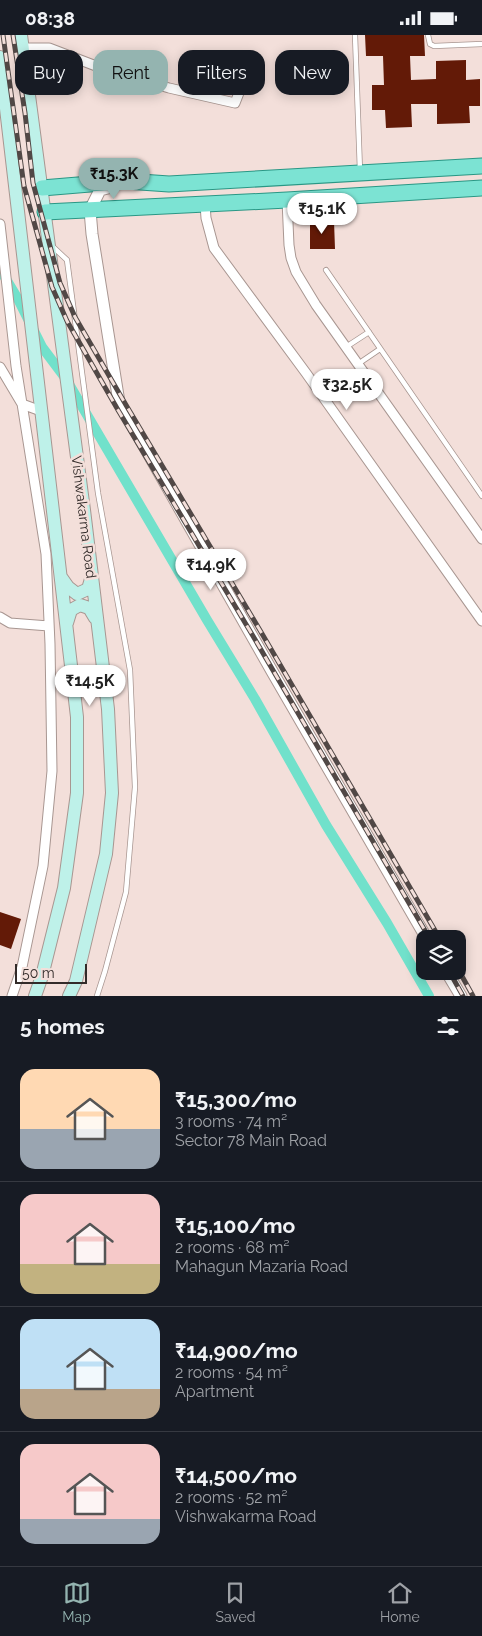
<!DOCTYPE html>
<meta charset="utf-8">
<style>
body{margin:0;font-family:Raleway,sans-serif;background:#20242c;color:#f1f3f6;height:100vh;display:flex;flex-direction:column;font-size:19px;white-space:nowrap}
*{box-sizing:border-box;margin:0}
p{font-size:16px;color:#9ea1a6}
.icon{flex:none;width:28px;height:28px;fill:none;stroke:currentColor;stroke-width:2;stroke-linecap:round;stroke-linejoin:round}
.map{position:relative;height:961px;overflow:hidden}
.drawer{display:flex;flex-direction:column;background:#171b24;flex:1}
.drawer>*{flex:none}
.guide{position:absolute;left:15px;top:15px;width:452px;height:45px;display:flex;gap:10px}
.fabs{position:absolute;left:416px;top:895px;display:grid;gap:10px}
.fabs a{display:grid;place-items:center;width:50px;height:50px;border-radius:10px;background:#171b24;box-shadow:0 2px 12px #0003;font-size:25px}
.scale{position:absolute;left:15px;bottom:12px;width:72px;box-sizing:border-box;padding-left:5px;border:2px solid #322b29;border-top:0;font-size:14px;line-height:18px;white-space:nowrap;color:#322b29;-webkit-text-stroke:4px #f3dfda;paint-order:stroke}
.price{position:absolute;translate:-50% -42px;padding:0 11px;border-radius:18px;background:#fff;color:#222;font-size:16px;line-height:32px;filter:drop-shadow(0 1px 2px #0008)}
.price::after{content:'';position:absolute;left:50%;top:30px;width:15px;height:11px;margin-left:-8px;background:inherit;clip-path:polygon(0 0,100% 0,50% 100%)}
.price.active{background:#94b4b0;color:#111}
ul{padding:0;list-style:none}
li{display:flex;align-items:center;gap:15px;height:125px;padding:0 20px}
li+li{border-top:1px solid #363941}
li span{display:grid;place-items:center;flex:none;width:140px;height:100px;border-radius:15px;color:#555}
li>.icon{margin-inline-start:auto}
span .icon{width:60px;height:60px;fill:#fffc;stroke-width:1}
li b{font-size:21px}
h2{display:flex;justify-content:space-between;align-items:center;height:60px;padding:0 20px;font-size:21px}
.tag{padding:0 18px;border-radius:15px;background:#171b24;box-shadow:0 2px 12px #0003;font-size:18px;line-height:45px}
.tag.active{background:#94b4b0;color:#111}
.status{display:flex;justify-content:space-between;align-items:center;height:35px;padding:0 25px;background:#171b24;direction:ltr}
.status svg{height:14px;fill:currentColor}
.tabs{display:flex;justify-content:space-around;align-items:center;height:70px;border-top:1px solid #363941;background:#171b24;font-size:14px;color:#9ea1a6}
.tabs a{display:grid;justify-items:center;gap:2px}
.tabs .active{color:#94b4b0}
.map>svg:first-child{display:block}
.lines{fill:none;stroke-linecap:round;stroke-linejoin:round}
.canal{stroke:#71e1cb;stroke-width:10}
.building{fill:#631a07}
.service-casing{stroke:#a89691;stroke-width:6}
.minor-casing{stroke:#a89691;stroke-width:11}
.tertiary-casing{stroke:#a89691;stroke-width:13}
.secondary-casing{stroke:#a89691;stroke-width:14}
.primary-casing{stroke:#2a9785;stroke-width:17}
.service{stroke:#fff;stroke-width:4.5}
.minor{stroke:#fff;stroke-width:9}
.tertiary{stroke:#fff;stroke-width:11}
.secondary{stroke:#bef1e9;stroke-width:12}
.primary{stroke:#7ce3d3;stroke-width:15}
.rail-casing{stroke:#514846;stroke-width:5}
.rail{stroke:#f3dfda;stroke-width:3;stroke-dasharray:9;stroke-linecap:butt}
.labels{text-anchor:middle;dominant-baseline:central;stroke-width:5;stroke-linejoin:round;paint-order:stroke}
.street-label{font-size:14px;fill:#322b29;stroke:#f3dfda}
</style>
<div class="status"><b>08:38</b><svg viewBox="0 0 49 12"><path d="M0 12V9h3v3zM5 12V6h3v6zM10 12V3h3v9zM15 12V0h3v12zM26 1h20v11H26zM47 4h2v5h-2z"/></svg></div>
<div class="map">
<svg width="482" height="961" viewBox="0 0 482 961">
<rect width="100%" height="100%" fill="#f3dfda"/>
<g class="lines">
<path class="canal" d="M0 234 18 264 42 312 66 344 207 585 255 664 326 790 387 888 429 961"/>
</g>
<path class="building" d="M365 0H424L425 21H410L411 45 436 44V26L466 25V45L480 44V71H469L470 88 437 89V69H411L412 92 386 93 385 75H372V50H384L383 21H366Z
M310 186H334L335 214H310Z
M0 877 21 884 11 914 0 910Z"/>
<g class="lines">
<g class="service-casing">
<path id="service" d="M355 0 360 136
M428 0 430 9 434 11 482 9
M52 211 67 225 98 458 130 635 135 752 126 857 105 936 97 961
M326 235 482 461
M346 312 369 297
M358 329 380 314"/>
</g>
<g class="minor-casing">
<path id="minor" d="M22 13H49L96 31 169 53 235 68 246 40
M287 165 289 210 291 223 296 237 316 270 482 504
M205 169 206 183 214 213 306 338 482 586
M0 189 16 331 46 519 50 609 52 736 43 831 22 932 12 961
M0 332 22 369 41 376
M0 582 10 588 49 591"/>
</g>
<g class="tertiary-casing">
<path id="tertiary" d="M112 152 100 155 90 175 92 199 119 367 273 638 427 904
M446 936 461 961"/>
</g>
<g class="secondary-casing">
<path id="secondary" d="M21 0 84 475 108 674 112 758 106 819 76 946 69 961
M0 22 77 682V758L64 853 42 941 35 961
M61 542 68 552 77 559 88 554 91 544
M67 588 71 575 80 570 89 573 95 583"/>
</g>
<g class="primary-casing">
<path id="primary" d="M42 153 126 146 169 149 482 131
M45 177 287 165 482 153"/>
</g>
<use href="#service" class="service"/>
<use href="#minor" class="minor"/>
<use href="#tertiary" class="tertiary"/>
<use href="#secondary" class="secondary"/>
<use href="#primary" class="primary"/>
<g class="rail-casing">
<path id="rail" d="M3 0 24 151 52 252 67 286 118 375 253 601 430 904
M13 0 25 78 33 148 60 248 75 282 126 370 261 597 440 904
M458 934 473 961
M449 936 463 961"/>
</g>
<use href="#rail" class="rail"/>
</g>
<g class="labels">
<g class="street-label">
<text transform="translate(84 482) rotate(83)">Vishwakarma Road</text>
</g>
</g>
</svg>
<div class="fabs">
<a><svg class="icon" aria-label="layers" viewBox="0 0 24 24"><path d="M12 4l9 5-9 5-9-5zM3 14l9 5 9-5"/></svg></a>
</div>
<div class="scale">50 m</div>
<b class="price active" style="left:114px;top:165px">₹15.3K</b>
<b class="price" style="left:322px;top:200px">₹15.1K</b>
<b class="price" style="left:347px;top:376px">₹32.5K</b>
<b class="price" style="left:211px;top:556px">₹14.9K</b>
<b class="price" style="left:90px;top:672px">₹14.5K</b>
<div class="guide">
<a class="tag">Buy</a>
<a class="tag active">Rent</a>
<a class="tag">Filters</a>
<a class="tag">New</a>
</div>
</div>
<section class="drawer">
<h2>5 homes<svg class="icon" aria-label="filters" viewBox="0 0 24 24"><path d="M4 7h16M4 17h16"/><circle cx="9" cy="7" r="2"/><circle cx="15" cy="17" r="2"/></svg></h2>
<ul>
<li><span style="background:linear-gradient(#ffd9b3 60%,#9aa5b1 0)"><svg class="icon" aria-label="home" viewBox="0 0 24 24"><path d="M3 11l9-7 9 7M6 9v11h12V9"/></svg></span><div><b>₹15,300/mo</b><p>3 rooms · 74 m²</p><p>Sector 78 Main Road</p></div></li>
<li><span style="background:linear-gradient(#f6c9c9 70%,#c2b280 0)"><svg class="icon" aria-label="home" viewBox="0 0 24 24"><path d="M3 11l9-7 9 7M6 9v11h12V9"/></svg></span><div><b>₹15,100/mo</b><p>2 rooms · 68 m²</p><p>Mahagun Mazaria Road</p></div></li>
<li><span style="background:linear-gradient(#bfe0f5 70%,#b9a48a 0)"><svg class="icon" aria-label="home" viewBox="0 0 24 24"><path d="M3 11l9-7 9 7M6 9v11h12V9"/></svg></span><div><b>₹14,900/mo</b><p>2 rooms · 54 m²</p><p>Apartment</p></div></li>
<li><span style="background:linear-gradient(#f6c9c9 75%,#9aa5b1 0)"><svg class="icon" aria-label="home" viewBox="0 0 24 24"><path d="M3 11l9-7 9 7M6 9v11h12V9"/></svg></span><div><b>₹14,500/mo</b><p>2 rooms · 52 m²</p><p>Vishwakarma Road</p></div></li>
</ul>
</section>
<nav class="tabs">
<a class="active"><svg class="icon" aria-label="map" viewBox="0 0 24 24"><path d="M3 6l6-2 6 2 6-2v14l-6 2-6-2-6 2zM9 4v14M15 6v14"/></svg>Map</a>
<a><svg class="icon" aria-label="saved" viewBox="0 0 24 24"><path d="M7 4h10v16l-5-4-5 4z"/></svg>Saved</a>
<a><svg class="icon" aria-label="home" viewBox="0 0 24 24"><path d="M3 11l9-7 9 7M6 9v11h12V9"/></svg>Home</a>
</nav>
